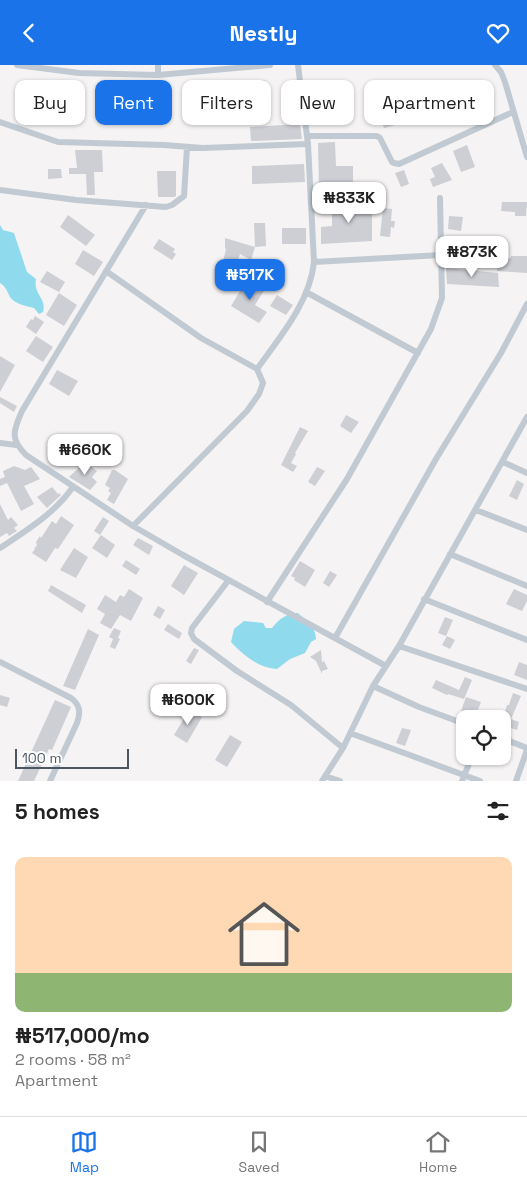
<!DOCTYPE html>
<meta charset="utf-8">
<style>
body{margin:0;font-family:"Space Grotesk",sans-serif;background:#f6f6f6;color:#222;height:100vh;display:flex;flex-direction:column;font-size:19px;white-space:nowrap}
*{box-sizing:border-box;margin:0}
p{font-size:16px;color:#767676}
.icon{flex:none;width:28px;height:28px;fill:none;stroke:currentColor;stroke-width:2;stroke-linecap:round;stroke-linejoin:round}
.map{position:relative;height:716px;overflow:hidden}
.sheet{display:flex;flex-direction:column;background:#fff;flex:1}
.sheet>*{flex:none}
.banner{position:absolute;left:15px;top:15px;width:498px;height:45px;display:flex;gap:10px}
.controls{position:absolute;left:456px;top:645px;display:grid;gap:10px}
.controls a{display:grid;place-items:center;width:55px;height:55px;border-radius:10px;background:#fff;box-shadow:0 1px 4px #0004;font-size:25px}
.scale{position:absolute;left:15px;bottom:12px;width:114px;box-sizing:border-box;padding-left:5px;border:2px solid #4a5661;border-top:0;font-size:14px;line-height:18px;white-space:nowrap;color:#4a5661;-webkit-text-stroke:4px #fff;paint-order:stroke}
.price{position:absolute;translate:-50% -42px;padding:0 11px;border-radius:10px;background:#fff;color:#222;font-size:16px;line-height:32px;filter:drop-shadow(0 1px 2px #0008)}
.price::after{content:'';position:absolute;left:50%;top:30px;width:15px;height:11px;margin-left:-8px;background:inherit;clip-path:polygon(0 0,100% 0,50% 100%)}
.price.on{background:#1a73e8;color:#fff}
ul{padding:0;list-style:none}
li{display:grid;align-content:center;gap:10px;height:265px;padding:0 15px}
li span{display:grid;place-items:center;height:155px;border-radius:10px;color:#555}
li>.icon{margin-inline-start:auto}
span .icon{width:90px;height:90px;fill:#fffc;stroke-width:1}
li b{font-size:21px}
h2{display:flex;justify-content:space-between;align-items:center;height:60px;padding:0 15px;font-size:21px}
.pill{padding:0 18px;border-radius:10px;background:#fff;box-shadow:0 1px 4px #0004;font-size:18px;line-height:45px}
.pill.on{background:#1a73e8;color:#fff}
header{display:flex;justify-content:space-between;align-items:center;height:65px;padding:0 15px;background:#1a73e8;color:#fff;font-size:22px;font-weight:700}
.dock{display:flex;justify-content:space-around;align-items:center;height:70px;border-top:1px solid #e0e0e0;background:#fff;font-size:14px;color:#767676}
.dock a{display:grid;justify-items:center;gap:2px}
.dock .on{color:#1a73e8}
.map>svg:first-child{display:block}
.water{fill:#90daee}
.building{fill:#cdcfd5}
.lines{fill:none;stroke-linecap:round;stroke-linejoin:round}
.minor{stroke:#c1cad2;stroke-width:6}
</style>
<header><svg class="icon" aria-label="back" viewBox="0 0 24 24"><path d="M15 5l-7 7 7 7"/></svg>Nestly<svg class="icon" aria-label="heart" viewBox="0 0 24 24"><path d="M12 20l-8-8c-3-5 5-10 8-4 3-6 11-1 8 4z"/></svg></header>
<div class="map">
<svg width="527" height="716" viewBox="0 0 527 716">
<rect width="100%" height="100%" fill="#f5f3f3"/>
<path class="water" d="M0 160 3 165 14 168 27 207 36 214C33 230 47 233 43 247L39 249 34 243C26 241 15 239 10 232 7 226 6 222 0 218Z
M298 548C305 555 316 562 316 574L311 577 305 588 290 594 277 604C259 603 243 590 231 577L234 564 244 556 263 558 266 563H272C280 553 286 549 298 548Z"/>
<path class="building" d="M258 15H265L266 25 249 26V19H259Z
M368 18H389L390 38 369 39Z
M247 20 248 39 231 40 230 21Z
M348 29 349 39 327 40 326 30Z
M425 38V42L394 47 391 39Z
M400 50 403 58 384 63 382 57Z
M300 59 302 74 251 76 250 62Z
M335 77 336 101H353V122L319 123 318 78Z
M467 80 475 102 461 107 453 86Z
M75 85H102L103 107H94L95 130H87L86 109H69V103H77Z
M442 98 452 115 433 122 430 114 435 112 431 103Z
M304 99 305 117 252 119V101Z
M48 104H61L62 113 48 114Z
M404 105 409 119 401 122 395 108Z
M157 106H176V131L174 132H158Z
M502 137H527L526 151H515V147L501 146Z
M332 139H372V176L321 179V162L332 161Z
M383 143 392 144 391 156H395L394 163 391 162 390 172 380 171Z
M68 150 95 170 86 181 60 162Z
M449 151 463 152 461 166 448 164Z
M254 158H265L266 181 255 182 251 195 240 189 234 207 222 201 226 184 225 183V173L255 182Z
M282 163H306V179H282Z
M159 174 175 184 173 187 176 189 172 195 153 183Z
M83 185 103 197 94 211 75 199Z
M511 191H527V208L497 206V192L511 193Z
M446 203 498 208 499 222 447 219Z
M47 206 65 217 59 227 40 217Z
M248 213 265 224 255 240 267 247 259 258 231 241Z
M59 228 77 240 64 261 46 250Z
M277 230 293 240 286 250 270 241Z
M35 251 44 257 36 269 26 262 31 254 33 255Z
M36 271 53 282 43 297 26 286Z
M0 291 15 300 0 327Z
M57 305 78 316 69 331 49 319Z
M0 332 17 341 14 347 0 338Z
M346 350 359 357 351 368 340 361Z
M300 362 308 366 295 388 296 389 291 398 297 401 293 407 281 400Z
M85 397 97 406 92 412 97 417 90 425 69 412Z
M14 401 25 405 31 402 40 414 24 421 34 439 21 446 7 418 0 421V414L5 412 3 406Z
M317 402 325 406 315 421 308 417Z
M112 405H115L128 414 114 439 107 435 111 428 108 426 110 423 105 420Z
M517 415 524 419 517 435 509 431Z
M52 422 58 429 59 428 61 430 47 443 37 432Z
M0 439 8 455 11 452 18 460 14 463 17 466 9 471 7 468 0 472Z
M61 451 74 460 58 484 55 483 46 497 32 488 35 484 34 483 37 481 36 477 40 471 41 473 52 456 56 459Z
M103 452 109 456 100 470 94 466Z
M101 470 115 480 107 493 92 483Z
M138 473 153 481 149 490 133 480Z
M74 483 88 492 76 513 60 505Z
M126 495 140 504 136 510 122 501Z
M300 496 315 505 305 522 294 515 295 513 291 511Z
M184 500 198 508 184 530 171 521Z
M330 506 337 510 329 522 323 518Z
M51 520 86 540 82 548 48 526Z
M129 524 143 533 131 556 120 550 111 564 100 558 105 549 97 544 105 530 116 537 120 530 124 532Z
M514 524 527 530V536L522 546 506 539Z
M158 541 165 545 160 554 153 550Z
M445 552 453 555 446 571 438 568Z
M168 559 182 568 179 574 164 565Z
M114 563 121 566 118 573 120 574 115 584 110 582 113 574 109 572Z
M88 564 99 570 75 625 63 621Z
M447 571 455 575 450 584 442 580Z
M194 583 199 585 191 599 186 596Z
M321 585 322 597 324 596 328 604 322 606V609L316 596 310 592Z
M519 597 527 600V615L514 610Z
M465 612 472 615 464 634 448 629 447 630 432 623 436 615 459 625Z
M513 628 521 631 511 654 519 657 517 665 507 662 504 668H502V657L507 640H509Z
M0 630 10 633 7 642 0 640Z
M466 632 481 637 475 652 461 646Z
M55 635 71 642 52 685 49 684 34 716H18Z
M189 645 202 652 187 678 174 670Z
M402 663 411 665 405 681 396 678Z
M230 670 242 677 227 702 215 695Z"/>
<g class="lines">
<path class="minor" d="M17 0 79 8 158 10 270 0
M158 0V10
M495 0 501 7 505 17 527 92
M0 57 58 77 164 80 203 83 308 79
M307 71H377L380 73 392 97 394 98 399 99 513 47
M0 125 76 135 166 142 172 140 184 131 187 82
M146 140 22 346C13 366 10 374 26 390L133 461 183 490 386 601
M314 197 441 190
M106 206 201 273 257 304 263 318 259 329 247 346 133 461
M306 227 418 288
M257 304C280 272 310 237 314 197L308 79 298 0
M0 378 16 380
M503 397 527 408
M476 445 527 465
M0 483C27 465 54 449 73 422
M450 489 527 521
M228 516 192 563 191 568 194 574 237 606 291 640 343 683
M424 534 527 575
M267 537 347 414 431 264 442 233 440 133
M335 573 436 394 501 288 527 239
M399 581 527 624
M0 597 71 633C80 640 81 647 77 658L50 716
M373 621 419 642 465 659
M350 668 480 716
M502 673 527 683
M325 711 340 716
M322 716 343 683 373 621 399 581 527 352
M462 716 472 691
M516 716 527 685"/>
</g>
</svg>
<div class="controls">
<a><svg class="icon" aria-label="locate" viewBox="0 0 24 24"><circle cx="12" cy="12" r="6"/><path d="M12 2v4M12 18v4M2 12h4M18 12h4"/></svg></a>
</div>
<div class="scale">100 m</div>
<b class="price" style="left:349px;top:159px">₦833K</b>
<b class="price" style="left:472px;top:213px">₦873K</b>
<b class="price on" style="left:250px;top:236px">₦517K</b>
<b class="price" style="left:85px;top:411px">₦660K</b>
<b class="price" style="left:188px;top:661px">₦600K</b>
<div class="banner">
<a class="pill">Buy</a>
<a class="pill on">Rent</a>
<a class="pill">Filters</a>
<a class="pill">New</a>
<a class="pill">Apartment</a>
</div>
</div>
<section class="sheet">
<h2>5 homes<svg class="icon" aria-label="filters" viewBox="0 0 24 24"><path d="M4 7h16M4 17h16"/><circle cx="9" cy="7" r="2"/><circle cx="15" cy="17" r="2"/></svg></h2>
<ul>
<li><span style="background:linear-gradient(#ffd9b3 75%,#8fb573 0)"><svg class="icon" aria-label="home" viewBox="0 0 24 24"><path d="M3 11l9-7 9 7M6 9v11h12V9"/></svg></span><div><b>₦517,000/mo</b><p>2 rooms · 58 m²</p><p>Apartment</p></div></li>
</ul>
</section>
<nav class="dock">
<a class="on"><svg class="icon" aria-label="map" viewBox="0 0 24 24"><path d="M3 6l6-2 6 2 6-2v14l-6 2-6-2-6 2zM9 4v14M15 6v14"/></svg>Map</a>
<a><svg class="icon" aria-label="saved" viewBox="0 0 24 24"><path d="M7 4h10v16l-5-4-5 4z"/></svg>Saved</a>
<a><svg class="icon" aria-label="home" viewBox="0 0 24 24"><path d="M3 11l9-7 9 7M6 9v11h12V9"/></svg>Home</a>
</nav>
